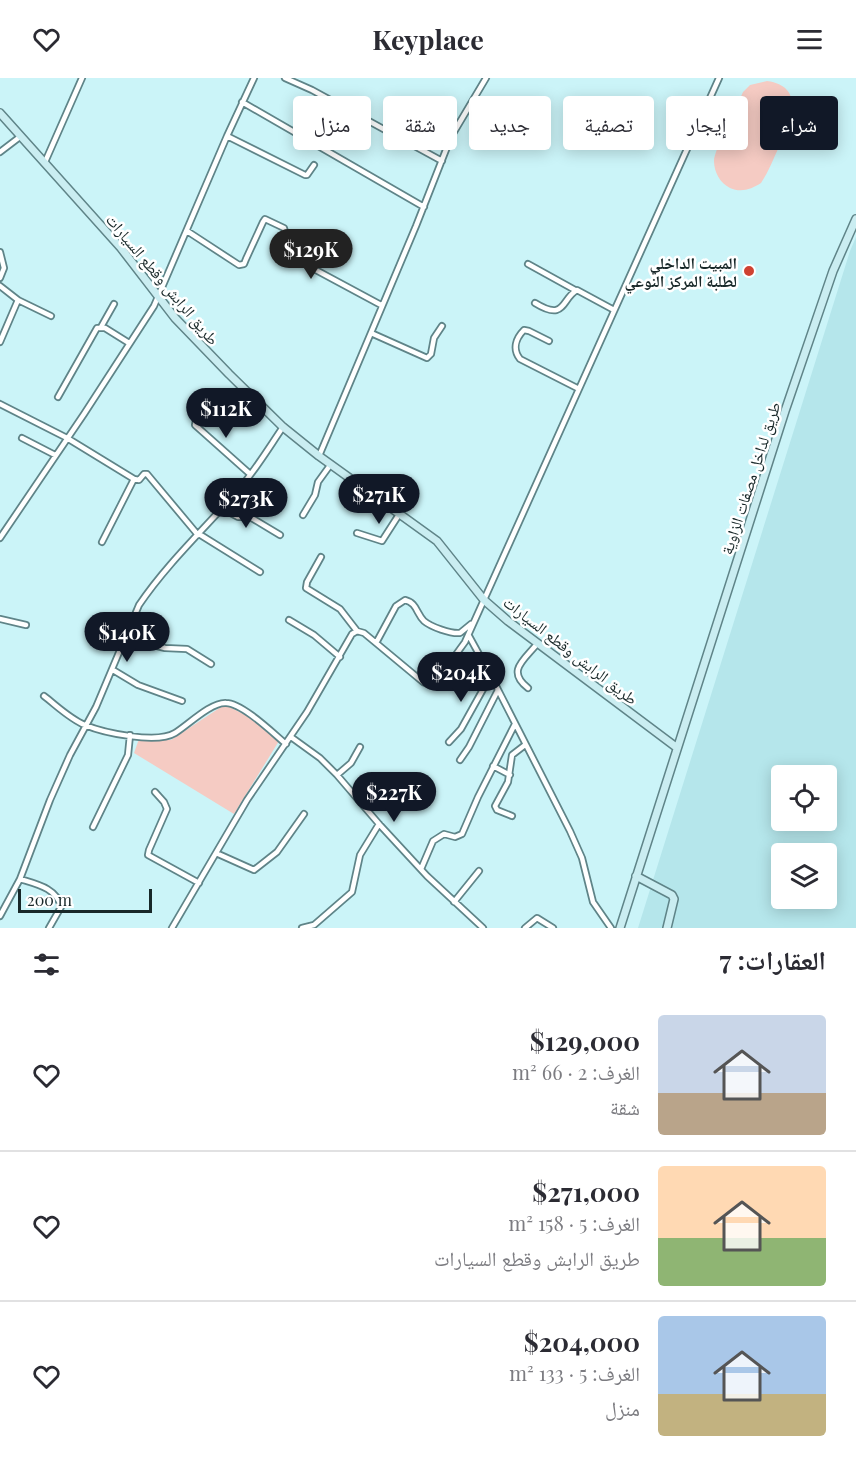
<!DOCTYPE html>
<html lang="ar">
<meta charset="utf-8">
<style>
body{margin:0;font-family:"Playfair Display","Noto Naskh Arabic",serif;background:#f2f2f3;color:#2b2b33;direction:rtl;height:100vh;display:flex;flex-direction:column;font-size:22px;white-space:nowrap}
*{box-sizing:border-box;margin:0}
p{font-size:20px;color:#7c7c81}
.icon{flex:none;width:33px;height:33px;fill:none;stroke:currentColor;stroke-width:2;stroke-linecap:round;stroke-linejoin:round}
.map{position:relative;height:850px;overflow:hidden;direction:ltr}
.drawer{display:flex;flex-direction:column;background:#fff;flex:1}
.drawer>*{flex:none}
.top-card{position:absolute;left:18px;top:18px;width:820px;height:54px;direction:rtl;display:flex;gap:12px}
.fabs{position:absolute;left:771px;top:687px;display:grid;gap:12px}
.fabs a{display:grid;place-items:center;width:66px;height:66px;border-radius:6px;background:#fff;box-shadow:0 3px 15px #0003;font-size:30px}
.scale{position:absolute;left:18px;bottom:15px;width:134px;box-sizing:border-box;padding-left:6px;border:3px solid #182829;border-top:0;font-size:16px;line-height:21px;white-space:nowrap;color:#182829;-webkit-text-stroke:4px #fff;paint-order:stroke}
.price{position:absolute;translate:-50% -51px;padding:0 14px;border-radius:21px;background:#111827;color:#fff;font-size:20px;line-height:39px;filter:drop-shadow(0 2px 3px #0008)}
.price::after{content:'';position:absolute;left:50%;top:36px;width:18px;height:14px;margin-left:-9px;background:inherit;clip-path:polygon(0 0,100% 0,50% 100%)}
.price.selected{background:#222;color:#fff}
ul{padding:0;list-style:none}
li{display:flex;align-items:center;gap:18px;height:150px;padding:0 30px}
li+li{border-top:2px solid #e1e1e2}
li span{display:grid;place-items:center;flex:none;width:168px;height:120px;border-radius:6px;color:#555}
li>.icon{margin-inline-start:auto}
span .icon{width:72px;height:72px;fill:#fffc;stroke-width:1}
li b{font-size:26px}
h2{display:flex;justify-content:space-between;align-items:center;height:72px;padding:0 30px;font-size:26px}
.tag{padding:0 21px;border-radius:6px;background:#fff;box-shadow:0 3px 15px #0003;font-size:21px;line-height:54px}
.tag.selected{background:#111827;color:#fff}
header{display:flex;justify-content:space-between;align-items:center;height:78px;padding:0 30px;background:#fff;font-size:27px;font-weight:700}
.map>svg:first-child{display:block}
.built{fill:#b5e6eb;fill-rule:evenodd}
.green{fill:#f5cbc3}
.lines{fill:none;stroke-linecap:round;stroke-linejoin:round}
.street-casing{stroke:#5f8488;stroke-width:8}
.secondary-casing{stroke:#5f8488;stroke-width:10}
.street{stroke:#fff;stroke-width:4.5}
.secondary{stroke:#caedf1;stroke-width:7}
.poi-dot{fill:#cf4232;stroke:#fff;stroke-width:2}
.labels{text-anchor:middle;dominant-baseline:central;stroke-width:5;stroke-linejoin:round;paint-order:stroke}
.poi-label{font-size:16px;font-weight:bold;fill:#182829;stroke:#fff;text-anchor:end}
.street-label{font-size:16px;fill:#182829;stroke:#fff}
</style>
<header><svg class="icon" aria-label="menu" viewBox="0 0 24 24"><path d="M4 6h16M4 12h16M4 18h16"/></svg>Keyplace<svg class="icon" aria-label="heart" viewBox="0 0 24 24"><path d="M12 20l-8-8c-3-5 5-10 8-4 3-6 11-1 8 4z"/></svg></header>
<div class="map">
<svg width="856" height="850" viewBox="0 0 856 850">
<rect width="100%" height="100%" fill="#cbf4f8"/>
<path class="built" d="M856 159V850H638L850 173ZM782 698H826V742H782ZM782 776H826V820H782Z"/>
<path class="green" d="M767 3C809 9 788 48 778 71 773 82 768 95 761 105 752 111 741 115 730 110 720 105 714 94 714 83 714 72 737 28 743 14L750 7Z
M228 628 249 639 279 663 234 736 134 675 139 661 171 662 221 629Z"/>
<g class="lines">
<g class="street-casing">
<path id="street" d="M285 0 312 12 442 83
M242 24 424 129
M227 58 305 97H307L314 87
M0 74 21 58
M45 84 82 0
M187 153 239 187 244 186 246 181 263 144 265 141 284 150 289 169 301 184 381 227
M0 174 4 190 0 200
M528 186 575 212
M0 208 18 222
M535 225C566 244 561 221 577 212L614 232
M101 249 114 226
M371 255 427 280 431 276 434 260 442 248
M549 263 529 253 524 252C516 260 512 271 520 281L579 311
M0 264 18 222 51 238
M58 319 97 250H105L129 265
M207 324 196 342 195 347 250 396
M0 326 67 360 134 401 102 464
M22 360 55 377
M319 378 416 148 451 59 486 0
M134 401 139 402 144 396H147L198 457
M221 430 238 439H250L280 457
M303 437 315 417 318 404 331 386
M357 455 382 463 400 435
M199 456 260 494
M0 460 84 336 154 228 227 58 254 0
M321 479 307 504 306 510 340 531 357 553
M0 541 26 547
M289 542 314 557 340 579
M126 558 141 564 165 570 187 571 211 586
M469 558 492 600 570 753 582 780 593 824 611 850
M376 565 396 528 405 522C417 525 416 535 424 543 431 549 451 556 460 555L471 546
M113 592 138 607 182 623
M528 610C506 593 524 582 537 566
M44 618C57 628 70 641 85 647 104 655 157 666 175 655 188 647 211 624 226 625 242 625 273 655 286 666
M291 659 320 680 337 697 379 746 427 798 483 850
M449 664 461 651 491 597
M460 682 469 669 498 612
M493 688 510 697
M337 697 351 685 360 669
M155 714 164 724 167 731 149 772 148 777 199 805
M512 738 497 732 495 728 508 704 512 677 525 667
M93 749 128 677 130 657
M216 775 254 792 277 774 304 736
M421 791 433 763 444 756 455 759 462 756 478 719 515 646
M20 801C36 806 57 810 61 829L49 850
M454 824 479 793
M0 838 20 801 50 722 70 677 96 629 139 527C166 487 203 452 235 416 253 396 268 371 283 349
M172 850 247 722 307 634 352 556 357 553 364 555 423 604 430 607 436 604 465 564 719 0
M302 850 314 847 352 814 360 777 379 746
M525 850 537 840 553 850"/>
</g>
<g class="secondary-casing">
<path id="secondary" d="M0 35 121 170 175 240 229 296 283 349 319 378 437 463 484 522 508 543 676 669
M636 798 672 817 674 821 667 850
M620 850 785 333 833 193 856 141"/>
</g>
<use href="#street" class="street"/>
<use href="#secondary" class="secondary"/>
</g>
<circle class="poi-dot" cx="749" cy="193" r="6"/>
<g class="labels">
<g class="poi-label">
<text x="737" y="184">المبيت الداخلي<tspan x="737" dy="18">لطلبة المركز النوعي</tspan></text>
</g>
<g class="street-label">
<text transform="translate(163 201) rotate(50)">طريق الرابش وقطع السيارات</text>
<text transform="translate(750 400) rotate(-72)">طريق لداخل مصفات الزاوية</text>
<text transform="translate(571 572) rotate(38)">طريق الرابش وقطع السيارات</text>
</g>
</g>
</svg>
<div class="fabs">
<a><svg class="icon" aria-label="locate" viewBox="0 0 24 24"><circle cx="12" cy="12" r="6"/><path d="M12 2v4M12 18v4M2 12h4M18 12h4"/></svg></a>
<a><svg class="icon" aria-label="layers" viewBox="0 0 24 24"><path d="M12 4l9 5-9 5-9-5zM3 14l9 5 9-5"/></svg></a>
</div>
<div class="scale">200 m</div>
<b class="price selected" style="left:311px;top:202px">$129K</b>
<b class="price" style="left:226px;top:361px">$112K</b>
<b class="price" style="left:379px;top:447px">$271K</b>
<b class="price" style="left:246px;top:451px">$273K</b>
<b class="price" style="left:127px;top:585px">$140K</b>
<b class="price" style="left:461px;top:625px">$204K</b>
<b class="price" style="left:394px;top:745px">$227K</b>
<div class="top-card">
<a class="tag selected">شراء</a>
<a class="tag">إيجار</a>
<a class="tag">تصفية</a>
<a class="tag">جديد</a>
<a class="tag">شقة</a>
<a class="tag">منزل</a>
</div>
</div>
<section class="drawer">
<h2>العقارات: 7<svg class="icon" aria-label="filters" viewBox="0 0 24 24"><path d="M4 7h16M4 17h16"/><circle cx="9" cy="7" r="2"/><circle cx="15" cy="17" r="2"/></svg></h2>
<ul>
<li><span style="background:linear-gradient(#c9d6e8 65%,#b9a48a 0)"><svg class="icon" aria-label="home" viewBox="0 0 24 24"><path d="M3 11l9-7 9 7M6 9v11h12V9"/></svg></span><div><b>$129,000</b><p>الغرف: 2 · 66 m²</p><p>شقة</p></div><svg class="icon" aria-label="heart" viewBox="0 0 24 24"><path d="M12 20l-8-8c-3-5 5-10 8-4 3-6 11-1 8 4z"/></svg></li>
<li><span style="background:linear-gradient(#ffd9b3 60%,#8fb573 0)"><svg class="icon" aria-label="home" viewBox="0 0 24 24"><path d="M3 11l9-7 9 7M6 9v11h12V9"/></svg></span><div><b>$271,000</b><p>الغرف: 5 · 158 m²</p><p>طريق الرابش وقطع السيارات</p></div><svg class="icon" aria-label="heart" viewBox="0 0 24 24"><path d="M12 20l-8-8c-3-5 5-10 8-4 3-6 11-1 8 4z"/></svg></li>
<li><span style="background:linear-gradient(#a9c7e8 65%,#c2b280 0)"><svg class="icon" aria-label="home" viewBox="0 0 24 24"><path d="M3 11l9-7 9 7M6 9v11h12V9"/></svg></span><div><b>$204,000</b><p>الغرف: 5 · 133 m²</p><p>منزل</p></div><svg class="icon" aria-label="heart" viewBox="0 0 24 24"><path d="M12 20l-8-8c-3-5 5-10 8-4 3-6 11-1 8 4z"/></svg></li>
</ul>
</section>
